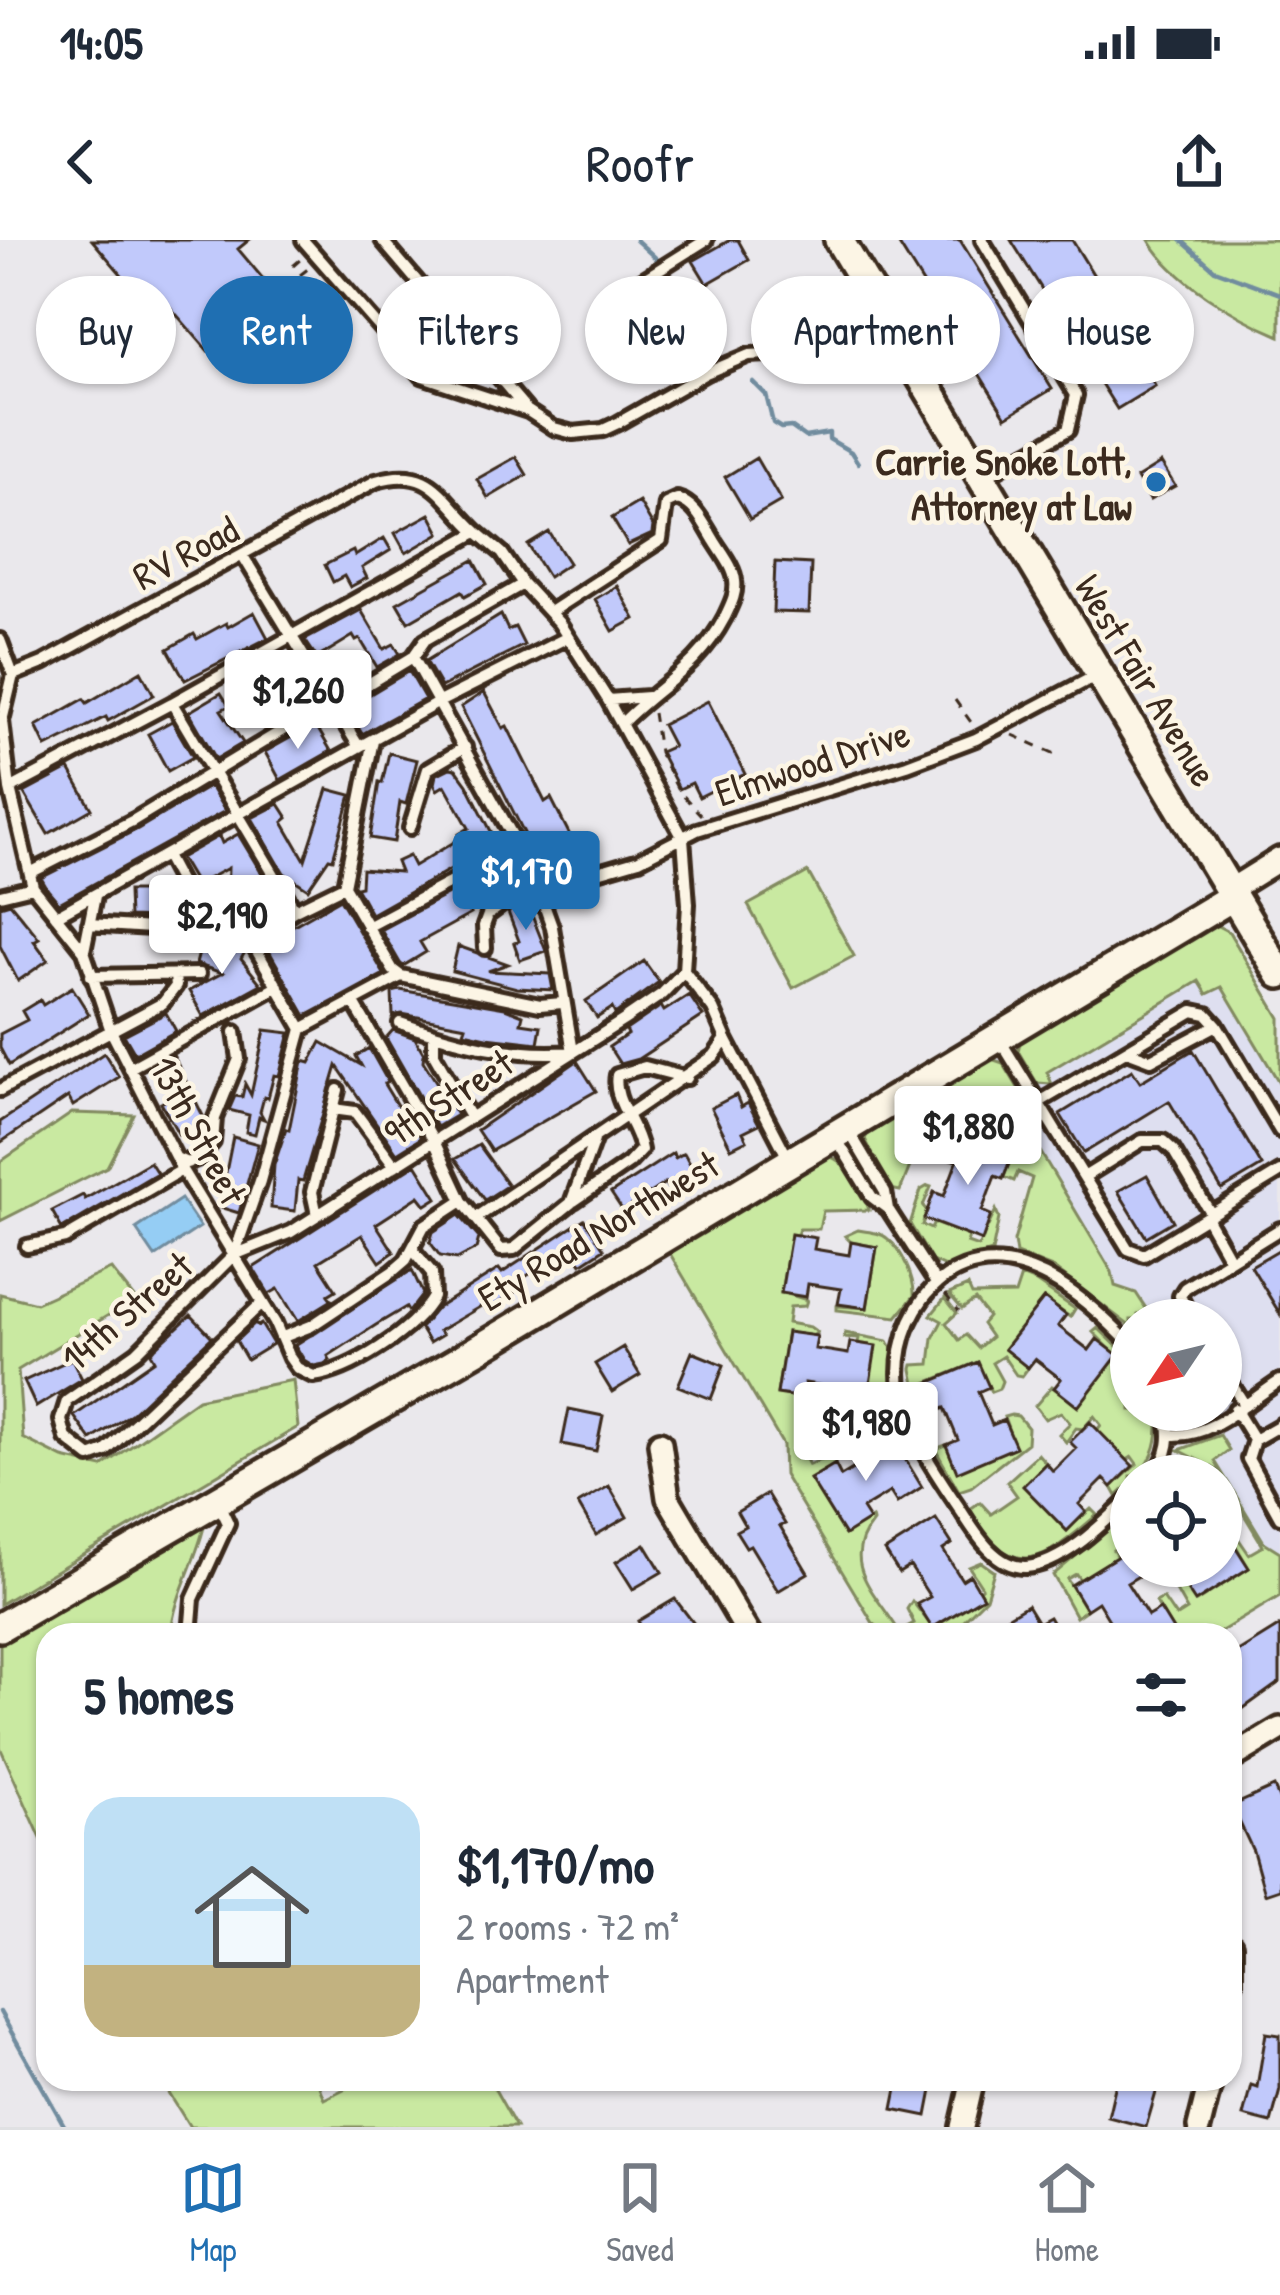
<!DOCTYPE html>
<meta charset="utf-8">
<style>
body{margin:0;font-family:"Patrick Hand",sans-serif;background:#f6f6f7;color:#1f2937;height:100vh;display:flex;flex-direction:column;font-size:45px;white-space:nowrap}
*{box-sizing:border-box;margin:0}
p{font-size:39px;color:#747a83}
.icon{flex:none;width:66px;height:66px;fill:none;stroke:currentColor;stroke-width:2;stroke-linecap:round;stroke-linejoin:round}
.map{position:relative;flex:1;overflow:hidden}
.details{position:absolute;left:36px;top:1383px;width:1206px;height:468px;display:flex;flex-direction:column;background:#fff;border-radius:36px;box-shadow:0 3px 9px #0004}
.details>*{flex:none}
.banner{position:absolute;left:36px;top:36px;width:1209px;height:108px;display:flex;gap:24px}
.needle{width:78px;rotate:235deg}
.fabs{position:absolute;left:1110px;top:1059px;display:grid;gap:24px}
.fabs a{display:grid;place-items:center;width:132px;height:132px;border-radius:50%;background:#fff;box-shadow:0 3px 9px #0004;font-size:60px}
.price{position:absolute;translate:-50% -102px;padding:0 27px;border-radius:12px;background:#fff;color:#222;font-size:39px;line-height:78px;filter:drop-shadow(0 3px 6px #0008)}
.price::after{content:'';position:absolute;left:50%;top:72px;width:36px;height:27px;margin-left:-18px;background:inherit;clip-path:polygon(0 0,100% 0,50% 100%)}
.price.current{background:#1f6fb2;color:#fff}
ul{padding:0;list-style:none}
li{display:flex;align-items:center;gap:36px;height:300px;padding:0 48px}
li span{display:grid;place-items:center;flex:none;width:336px;height:240px;border-radius:36px;color:#555}
li>.icon{margin-inline-start:auto}
span .icon{width:144px;height:144px;fill:#fffc;stroke-width:1}
li b{font-size:51px}
h2{display:flex;justify-content:space-between;align-items:center;height:144px;padding:0 48px;font-size:51px}
.chip{padding:0 42px;border-radius:54px;background:#fff;box-shadow:0 3px 9px #0004;font-size:42px;line-height:108px}
.chip.current{background:#1f6fb2;color:#fff}
.status{display:flex;justify-content:space-between;align-items:center;height:84px;padding:0 60px;background:#fff;direction:ltr}
.status svg{height:33px;fill:currentColor}
header{display:flex;justify-content:space-between;align-items:center;height:156px;padding:0 48px;background:#fff;font-size:54px;font-weight:600}
.menu{display:flex;justify-content:space-around;align-items:center;height:168px;border-top:3px solid #e0e1e3;background:#fff;font-size:33px;color:#747a83}
.menu a{display:grid;justify-items:center;gap:6px}
.menu .current{color:#1f6fb2}
.map>svg:first-child{display:block}
.built{fill:#dedff0}
.green{fill:#c9e9a1;stroke:#828a60;stroke-width:3}
.water{fill:#95cdf4;stroke:#718c9e;stroke-width:3}
.lines{fill:none;stroke-linecap:round;stroke-linejoin:round}
.stream{stroke:#718c9e;stroke-width:4.5}
.building{fill:#c1c9fb;stroke:#3b2a1e;stroke-width:3}
.lane-casing{stroke:#3b2a1e;stroke-width:20}
.street-casing{stroke:#3b2a1e;stroke-width:30}
.secondary-casing{stroke:#3b2a1e;stroke-width:36}
.path{stroke:#3b2a1e;stroke-width:3;stroke-dasharray:9 9;stroke-linecap:butt}
.lane{stroke:#fcf5e5;stroke-width:10}
.street{stroke:#fcf5e5;stroke-width:21}
.secondary{stroke:#fcf5e5;stroke-width:27}
.poi-dot{fill:#1f6fb2;stroke:#fcf5e5;stroke-width:4.5}
.labels{text-anchor:middle;dominant-baseline:central;stroke-width:9;stroke-linejoin:round;paint-order:stroke}
.poi-label{font-size:39px;font-weight:bold;fill:#3b2a1e;stroke:#fcf5e5;text-anchor:end}
.street-label{font-size:39px;fill:#3b2a1e;stroke:#fcf5e5}
</style>
<div class="status"><b>14:05</b><svg viewBox="0 0 49 12"><path d="M0 12V9h3v3zM5 12V6h3v6zM10 12V3h3v9zM15 12V0h3v12zM26 1h20v11H26zM47 4h2v5h-2z"/></svg></div>
<header><svg class="icon" aria-label="back" viewBox="0 0 24 24"><path d="M15 5l-7 7 7 7"/></svg>Roofr<svg class="icon" aria-label="share" viewBox="0 0 24 24"><path d="M12 15V3M7 8l5-5 5 5M5 13v7h14v-7"/></svg></header>
<div class="map">
<svg width="1280" height="1887" viewBox="0 0 1280 1887">
<rect width="100%" height="100%" fill="#eae8ec"/>
<filter id="ink" filterUnits="userSpaceOnUse"><feTurbulence type="fractalNoise" baseFrequency=".00833" numOctaves="2"/><feDisplacementMap in="SourceGraphic" scale="24" xChannelSelector="R" yChannelSelector="G"/><feConvolveMatrix kernelMatrix="1 2 1 2 8 2 1 2 1" color-interpolation-filters="sRGB"/></filter>
<g filter="url(#ink)">
<path class="built" d="M1206 690 1280 811V1327L1184 1170H1221V1080H1131L978 831Z"/>
<path class="green" d="M1149 0H1280V96C1237 78 1173 41 1149 0Z
M808 632 854 716 793 748 748 665Z
M1212 683 1229 692 1280 778V844L1222 747 1207 754 1199 741 1047 832 1052 844 1037 843 1018 811 1022 794Z
M983 816 1003 823 1034 874 1035 879 1025 886 1112 1032 1115 1046 1136 1053 1147 1070 1138 1075 1140 1080H1131V1087L1055 1029 1016 1014 1014 1001 1032 938 1018 932 1014 941 1004 937 1011 916 956 895 941 920 915 914 900 951 890 949 865 899 873 882Z
M72 873 134 875 107 927 0 981V922Z
M829 916C851 924 863 949 869 970L823 971 819 989H799L797 995H791L781 1052 807 1060 805 1066 790 1067 788 1083 810 1087 817 1092 813 1096 787 1092 777 1153 806 1159 815 1198 802 1212 809 1225 831 1215 836 1218 835 1224 811 1240 844 1294 872 1278 873 1282C839 1324 875 1352 899 1391L914 1383 907 1369 912 1361 933 1388 983 1357 979 1350 982 1347 969 1327 981 1322 994 1331 986 1358 963 1381V1395H887L873 1383 784 1235 783 1205 666 1007 819 918Z
M928 946 931 947 923 966 927 971 922 985 931 989 934 983 969 996 967 1003 978 1007 996 970 999 978 992 1012 945 1027 932 1021 910 984 921 950Z
M858 990C868 992 881 992 888 999 902 1010 915 1039 914 1056L897 1077 837 1070V1066L867 1068 877 1007 851 1002 845 996Z
M111 1029 135 1059 18 1130 23 1198 63 1218 102 1227 198 1159 293 1140 298 1187 0 1364V1054L36 1063Z
M1021 1036 1036 1042 1075 1069 1070 1077 1044 1059 1005 1109 1028 1128 1022 1136 1016 1135 1003 1116 992 1123 1002 1141 999 1149 991 1152 978 1122 921 1145 933 1175 922 1178 912 1129 913 1125 930 1124 933 1098 942 1081 931 1075 945 1058 957 1073 946 1083 959 1100 966 1095 978 1108 991 1097 982 1084 988 1077 975 1060 962 1069 949 1054 968 1046 972 1055 1015 1054Z
M1098 1088 1131 1120V1170H1156L1158 1174C1159 1197 1156 1218 1138 1236H1131V1243L1117 1256 1112 1247 1137 1224 1132 1217 1127 1220 1097 1190 1101 1185 1094 1176 1083 1189 1076 1188 1066 1202 1059 1194 1070 1183 1061 1172 1045 1179 1035 1166 1052 1146 1077 1166 1117 1116 1093 1092Z
M845 1093 888 1101 893 1110 895 1152 843 1184 835 1166 840 1167 875 1106 858 1103 859 1098 844 1097Z
M1011 1175 1018 1176 1028 1188 1027 1203 971 1247 959 1251 935 1209 946 1205 957 1231 1015 1207 1004 1177Z
M1220 1195 1229 1210 1215 1221 1264 1302 1280 1312V1356L1215 1395H1165L1172 1389 1156 1362 1163 1358 1176 1377 1187 1370 1170 1340 1178 1335 1196 1362 1249 1328 1233 1301 1238 1298 1249 1314 1263 1306 1217 1230 1179 1210Z
M1038 1214 1046 1223 1024 1246 1066 1290 1091 1269 1097 1275C1043 1322 1012 1344 970 1269L980 1262 991 1274 1017 1256 1007 1242Z
M1114 1284 1131 1306V1317L1122 1304 1113 1310 1117 1317 1080 1340 1076 1334 1067 1339 1086 1370 1076 1377 1053 1335Z
M204 1287C195 1324 174 1356 171 1395H48V1614L0 1507V1403Z
M160 1839H316L324 1859 364 1839H489L516 1887H190Z"/>
<path class="water" d="M181 959 200 987 155 1017 136 989Z"/>
<g class="lines">
<path class="stream" d="M636 0 660 22
M1181 0 1215 30 1280 54
M668 33 717 102
M753 142 766 155 773 183 781 188 791 187 805 197 829 193V199L851 212 858 223
M0 1772 65 1887"/>
</g>
<path class="building" d="M92 0H249L238 9 275 53 208 111 157 52 145 62Z
M730 0H738L749 20 707 44 693 21Z
M896 0H960L1052 149 1006 177Z
M1011 0H1072L1133 99 1129 101 1155 146 1117 169Z
M631 78 641 94 608 114 598 97Z
M516 217 527 235 488 258 477 239Z
M756 218 781 261 750 279 725 237Z
M1161 223 1175 246 1150 260 1137 238Z
M639 262 653 286 652 294 628 305 612 278Z
M430 274 440 293 406 313 395 293Z
M549 292 569 323 548 337 528 305Z
M384 298 391 310 362 328 367 338 350 347 344 336 333 342 325 325 353 311 355 316Z
M474 320 487 344 465 356 462 351 408 382 397 363Z
M775 322 811 324 809 373 773 372Z
M617 346 635 379 613 391 595 359Z
M361 370 384 409 394 404 400 414 377 427 360 399 356 401 353 396 317 418 305 400Z
M254 372 268 398 185 440 168 409 194 394 197 399 226 383 228 387Z
M501 375 508 390 515 387 524 405 441 447 426 421Z
M141 431 154 455 108 481 106 477 46 507 36 486 84 459 87 463Z
M409 431 425 459 362 494 347 468Z
M484 452 503 488 507 486 545 562 551 558 581 617 545 635 461 467Z
M221 453 229 466 221 470 243 503 216 519 189 472Z
M708 461 745 534 699 557 692 543 679 549 660 512 673 506 662 485Z
M172 481 193 517 168 531 148 494Z
M315 484 331 511 280 540 265 512Z
M389 513 417 520 406 564 400 562 394 602 370 598 379 542 382 543Z
M450 528 456 529 467 544 497 603 371 674 356 647 361 646 362 629 400 632 396 622 409 616 414 626 461 598 459 594 469 588 445 545 437 550 434 544 436 535Z
M69 529 92 569 48 594 24 553Z
M210 546 225 571 59 663 48 650 41 638 138 589Z
M328 549 351 555 333 619 329 618 308 649 284 633 252 578 279 564 288 578 283 582 305 620Z
M238 594 271 649 273 672 254 685 226 681 228 628 196 645 180 618 219 596 222 603Z
M505 624 518 645 500 654 497 648 466 664 471 674 420 702 426 712 403 726 400 723 381 690Z
M128 651H156L157 678 129 677Z
M340 659 384 734 306 776 264 702Z
M10 663 39 698 34 701 48 720 18 741 0 706V666Z
M527 663 546 711 520 720 514 703 519 701 508 672Z
M202 701 245 712 241 719 261 744 203 776 189 751 222 733 196 724Z
M458 706 508 724 488 731 550 734 553 750 517 748 452 731Z
M644 721 659 742 615 774 612 768 597 778 586 761Z
M72 747 89 774 9 825 0 808V794L27 780 22 771 40 760 43 765Z
M400 750 505 768 523 775 521 783 541 786 538 803 487 797 464 792 466 786 402 774 393 776 392 752Z
M689 755 703 776 638 819 620 824 609 807 628 794 626 790 661 766 664 771Z
M166 773 176 791 135 814 124 795Z
M265 790 290 793 279 836 274 835 268 858 264 857 260 872 264 879 259 877 255 894 246 892 249 875 229 870 235 856 242 857 245 844 251 855Z
M393 790 415 798 424 814 423 821 457 875 437 887 386 798Z
M321 802 361 825 356 816 369 808 388 842 384 844 398 867 402 864 421 898 397 913 337 826 303 941 298 940 295 971 271 968 274 925 286 889 289 890 303 821 310 823Z
M1193 810 1262 926 1222 950 1169 861 1084 913 1060 874 1132 830 1140 842Z
M104 813 119 837 73 866 68 857 0 903V882Z
M173 815 205 880 179 895 161 863 175 855 156 825Z
M577 821 596 851 491 911 477 890Z
M736 855 741 867 748 863 759 884 743 892 747 900 731 908 711 868Z
M956 895 1012 916 1003 939 995 936 982 971 991 975 982 1001 924 979 934 952 944 956 957 921 947 918Z
M233 897 258 904 239 973 219 967Z
M479 905 508 945 485 960 455 919Z
M673 913 675 918 684 913 694 931 667 947 665 943 623 971 611 953Z
M150 922 157 933 62 989 52 971 83 955 85 959Z
M416 924 437 958 426 965 419 956 376 984 394 1012 380 1022 362 995 318 1022 336 1050 328 1055 332 1060 298 1081 278 1049 269 1054 253 1028Z
M1147 935 1173 981 1146 997 1118 951Z
M459 975 479 998 476 1009 457 1019 440 1016 430 1002 433 992Z
M584 979 604 1009 581 1024 571 1009 510 1046 514 1053 487 1070 483 1065 439 1091 442 1095 429 1103 420 1088 437 1068 499 1029 502 1033Z
M791 994 816 998 814 1009 849 1015 851 1002 877 1007 867 1068 838 1064 841 1049 808 1044 806 1057 781 1053Z
M1280 1009V1074L1251 1026Z
M412 1030 423 1054 409 1072 406 1067 376 1085 328 1116 330 1120 324 1124 314 1126 304 1120 295 1105Z
M1044 1058 1066 1075 1058 1086 1089 1110 1097 1099 1118 1115 1078 1167 1054 1148 1061 1139 1035 1119 1028 1128 1004 1109Z
M191 1075 212 1097 131 1174 91 1200 74 1176 155 1120 151 1113 155 1108Z
M255 1083 258 1086 261 1084 273 1104 247 1120 236 1101Z
M787 1092 817 1096 815 1109 830 1111 848 1114 850 1102 876 1106 866 1169 840 1164 843 1149 805 1143 803 1158 777 1154Z
M623 1107 640 1135 612 1152 595 1124Z
M692 1112 724 1125 711 1159 678 1146Z
M72 1119 82 1139 36 1167 24 1141Z
M978 1122 989 1147 978 1152 992 1185 1004 1180 1016 1207 957 1232 946 1205 958 1200 945 1168 932 1173 921 1146Z
M569 1169 603 1176 596 1211 562 1204Z
M1090 1182 1133 1226 1112 1247 1104 1239 1079 1264 1086 1272 1067 1291 1023 1246 1046 1223 1053 1231 1076 1208 1070 1202Z
M890 1194 922 1247 897 1263 890 1252 862 1269 869 1280 845 1295 810 1239 835 1224 841 1236 874 1216 869 1207Z
M609 1246 627 1277 596 1295 578 1264Z
M767 1254 785 1284 780 1286 808 1333 778 1351 750 1305 746 1307 736 1291 745 1286 737 1272Z
M936 1279 952 1304 943 1310 962 1340 970 1335 983 1357 932 1388 917 1364 930 1357 910 1326 899 1333 885 1311Z
M645 1304 662 1332 633 1349 616 1322Z
M1235 1306 1249 1328 1195 1362 1180 1339 1192 1331 1189 1326H1221V1315Z
M1131 1308V1326H1155L1127 1343 1148 1376 1160 1369 1173 1390 1165 1395H1118L1098 1362 1086 1370 1071 1345Z
M675 1359 695 1385 677 1395H646L638 1381Z
M1027 1365 1038 1383 1049 1377 1056 1389 1046 1395H1004L997 1383Z
M1280 1386V1442L1230 1478V1417Z
M1274 1547 1280 1561V1649L1265 1654 1253 1611 1232 1566Z
M1266 1793 1280 1795V1849L1271 1883 1243 1876 1251 1845 1257 1847Z
M899 1839 934 1840 927 1876 893 1869Z
M1117 1839H1160L1146 1887 1108 1877Z"/>
<g class="lines">
<g class="lane-casing">
<path id="lane" d="M303 0 422 136 528 171 554 188 573 193 603 190 618 183 706 133 749 115 836 110 884 84
M382 0 526 169
M982 0 1076 155 1068 190 984 237
M604 64 706 0
M243 316 359 507
M550 372 661 300 666 264 677 259C696 264 704 284 714 300 721 312 734 327 735 341 737 354 730 366 725 377 697 430 661 443 621 484
M0 400 13 435
M608 460 648 457
M172 463 295 670
M10 549 2 481 13 435 43 423 376 241C432 224 441 259 477 292
M410 588 428 529 465 507
M166 616 191 663
M32 632 134 580 311 473 333 465 413 417 425 400 523 344
M344 646 393 730 401 736 302 789 250 699 295 670Z
M344 646 373 500
M0 655 33 647
M172 662 219 665
M56 676 441 461 568 397
M89 684 229 693 250 699
M367 687 519 606
M485 708 484 686 488 675 512 657 639 620 697 590 907 525 976 499 1097 435
M84 711 95 656
M91 736 199 734
M401 736 540 765 562 763
M354 763 434 901 462 961 501 1010 514 1009 571 963 594 900
M400 783C459 803 510 817 573 812L552 687 532 631 413 417
M434 795V814L470 877
M726 799 789 920
M1000 800 1128 1009 1144 1015 1280 932
M1127 811 1151 820 1217 785
M132 827 278 746
M0 850 163 763 176 746 175 736
M1038 863 1193 771 1207 774 1217 785 1280 891
M333 869 355 872 395 926
M847 888 885 952 888 969
M836 898 872 957 888 969 936 1043
M176 918 187 923 199 918 213 902 215 878 239 819 235 792
M1084 937 1142 901H1163L1173 910 1211 974
M574 961 629 923 641 910C637 884 612 861 617 835L645 827 687 838
M317 975 312 952 338 850
M1206 977 1230 1020
M476 978 714 816 726 799 713 769 684 731
M27 1006 65 998 182 930
M413 1010 432 1033 433 1057C415 1090 350 1132 313 1136L297 1128 290 1118 275 1083 182 930 111 791 84 711 33 647 10 549 172 463 477 292 502 313 523 344 559 383 608 460 683 598 688 664 684 731
M234 1015 291 992 624 780 662 754 684 731
M262 1063 106 1211 90 1217 66 1198 61 1180 67 1161 137 1112 234 1015 260 941 302 789
M1192 1080 1180 1056 1185 1048 1280 989
M283 1097 311 1086 392 1032 406 1020 424 986 462 961
M1131 1105C1101 1074 1063 1038 1020 1026 937 1003 884 1090 903 1164 913 1200 939 1238 960 1269 974 1291 995 1328 1026 1327 1063 1325 1106 1281 1131 1257
M1221 1127 1244 1164
M1235 1169 1254 1200
M1280 1185 1254 1200 1248 1219 1280 1277
M1172 1195C1212 1197 1247 1162 1280 1141
M1152 1236C1171 1216 1172 1195 1165 1170
M190 1395 193 1359 228 1283 218 1262"/>
</g>
<g class="street-casing">
<path id="street" d="M1230 650 1280 619
M660 1203 668 1258 749 1395
M1230 1519 1280 1489
M1230 1705V1744
M962 1887 973 1839
M1199 1887 1211 1839"/>
</g>
<g class="secondary-casing">
<path id="secondary" d="M839 0 1280 734
M0 1387 485 1105 1234 656"/>
</g>
<path class="path" d="M293 26 301 19
M300 35 309 28
M955 460 973 485
M653 473 659 512 678 550 701 575
M1013 495 1062 517
M738 537 748 560
M945 1054 959 1071"/>
<use href="#lane" class="lane"/>
<use href="#street" class="street"/>
<use href="#secondary" class="secondary"/>
</g>
</g>
<circle class="poi-dot" cx="1156" cy="242" r="12"/>
<g class="labels">
<g class="poi-label">
<text x="1132" y="220">Carrie Snoke Lott,<tspan x="1132" dy="45">Attorney at Law</tspan></text>
</g>
<g class="street-label">
<text transform="translate(185 312) rotate(-28)">RV Road</text>
<text transform="translate(1147 440) rotate(59)">West Fair Avenue</text>
<text transform="translate(812 522) rotate(-18)">Elmwood Drive</text>
<text transform="translate(448 857) rotate(-33)">9th Street</text>
<text transform="translate(199 890) rotate(62)">13th Street</text>
<text transform="translate(598 990) rotate(-31)">Ety Road Northwest</text>
<text transform="translate(126 1071) rotate(-41)">14th Street</text>
</g>
</g>
</svg>
<div class="fabs">
<a><svg class="needle" viewBox="-14 -14 28 28"><path d="M0-13l5 13h-10z" fill="#e53935"/><path d="M0 13l5-13h-10z" fill="#747a83"/></svg></a>
<a><svg class="icon" aria-label="locate" viewBox="0 0 24 24"><circle cx="12" cy="12" r="6"/><path d="M12 2v4M12 18v4M2 12h4M18 12h4"/></svg></a>
</div>
<b class="price" style="left:298px;top:512px">$1,260</b>
<b class="price current" style="left:526px;top:693px">$1,170</b>
<b class="price" style="left:222px;top:737px">$2,190</b>
<b class="price" style="left:968px;top:948px">$1,880</b>
<b class="price" style="left:866px;top:1244px">$1,980</b>
<div class="banner">
<a class="chip">Buy</a>
<a class="chip current">Rent</a>
<a class="chip">Filters</a>
<a class="chip">New</a>
<a class="chip">Apartment</a>
<a class="chip">House</a>
</div>
<section class="details">
<h2>5 homes<svg class="icon" aria-label="filters" viewBox="0 0 24 24"><path d="M4 7h16M4 17h16"/><circle cx="9" cy="7" r="2"/><circle cx="15" cy="17" r="2"/></svg></h2>
<ul>
<li><span style="background:linear-gradient(#bfe0f5 70%,#c2b280 0)"><svg class="icon" aria-label="home" viewBox="0 0 24 24"><path d="M3 11l9-7 9 7M6 9v11h12V9"/></svg></span><div><b>$1,170/mo</b><p>2 rooms · 72 m²</p><p>Apartment</p></div></li>
</ul>
</section>
</div>
<nav class="menu">
<a class="current"><svg class="icon" aria-label="map" viewBox="0 0 24 24"><path d="M3 6l6-2 6 2 6-2v14l-6 2-6-2-6 2zM9 4v14M15 6v14"/></svg>Map</a>
<a><svg class="icon" aria-label="saved" viewBox="0 0 24 24"><path d="M7 4h10v16l-5-4-5 4z"/></svg>Saved</a>
<a><svg class="icon" aria-label="home" viewBox="0 0 24 24"><path d="M3 11l9-7 9 7M6 9v11h12V9"/></svg>Home</a>
</nav>
